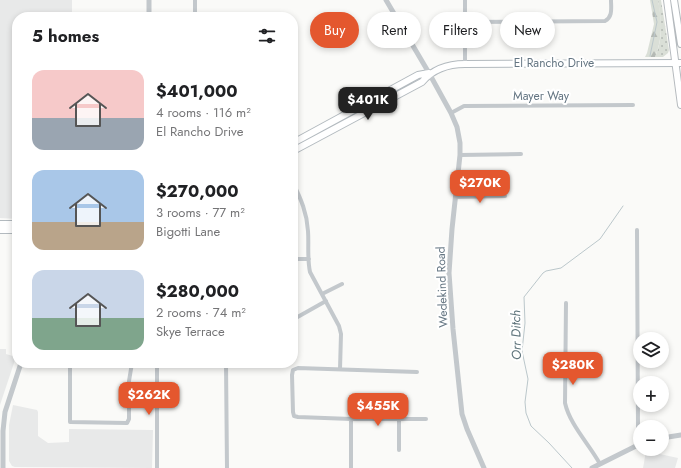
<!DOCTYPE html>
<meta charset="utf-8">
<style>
body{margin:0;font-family:Jost,sans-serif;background:#f6f6f6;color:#202124;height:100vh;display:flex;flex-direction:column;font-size:15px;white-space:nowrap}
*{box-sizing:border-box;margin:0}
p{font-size:13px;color:#757577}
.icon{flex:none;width:22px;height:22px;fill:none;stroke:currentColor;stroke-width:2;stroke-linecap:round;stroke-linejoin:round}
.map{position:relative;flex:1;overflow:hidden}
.drawer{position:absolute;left:12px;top:12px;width:286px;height:356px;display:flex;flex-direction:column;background:#fff;border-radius:16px;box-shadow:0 2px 6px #0003}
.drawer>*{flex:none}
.guide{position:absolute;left:310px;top:12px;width:311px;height:36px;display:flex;gap:8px}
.fabs{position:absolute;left:633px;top:332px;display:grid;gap:8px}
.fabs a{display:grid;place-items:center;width:36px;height:36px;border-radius:50%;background:#fff;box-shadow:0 2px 6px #0003;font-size:20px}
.price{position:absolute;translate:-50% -34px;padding:0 9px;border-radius:8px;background:#e4572e;color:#fff;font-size:13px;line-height:26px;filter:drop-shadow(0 1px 2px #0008)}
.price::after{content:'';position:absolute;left:50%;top:24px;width:12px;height:9px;margin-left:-6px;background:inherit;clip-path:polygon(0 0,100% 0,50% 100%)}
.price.selected{background:#222;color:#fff}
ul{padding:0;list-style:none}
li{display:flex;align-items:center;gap:12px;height:100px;padding:0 20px}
li span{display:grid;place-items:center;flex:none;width:112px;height:80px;border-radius:12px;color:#555}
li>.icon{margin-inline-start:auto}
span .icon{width:48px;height:48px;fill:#fffc;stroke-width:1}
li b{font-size:17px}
h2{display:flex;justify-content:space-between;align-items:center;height:48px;padding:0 20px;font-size:17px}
.pill{padding:0 14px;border-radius:18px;background:#fff;box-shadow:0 2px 6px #0003;font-size:14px;line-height:36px}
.pill.selected{background:#e4572e;color:#fff}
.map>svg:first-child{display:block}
.built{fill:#e8e9e9}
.grass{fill:url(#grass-dots)}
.forest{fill:url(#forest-firs)}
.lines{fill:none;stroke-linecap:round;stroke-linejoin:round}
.stream{stroke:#bbc7cb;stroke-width:1}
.secondary-casing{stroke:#b3babf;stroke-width:8}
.primary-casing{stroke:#b5babe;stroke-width:8}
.minor{stroke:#c3c8cc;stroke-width:4}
.tertiary{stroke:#c3c8cc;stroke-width:5}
.secondary{stroke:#fff;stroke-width:6}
.primary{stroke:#fff;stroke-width:6}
.labels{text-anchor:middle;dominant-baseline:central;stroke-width:4;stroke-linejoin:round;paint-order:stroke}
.street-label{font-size:12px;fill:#657683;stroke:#fff}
.water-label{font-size:13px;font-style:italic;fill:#60757c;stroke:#fff}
</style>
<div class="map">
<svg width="681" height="468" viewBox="0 0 681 468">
<defs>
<pattern id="grass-dots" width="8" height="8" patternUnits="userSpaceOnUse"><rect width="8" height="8" fill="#dadfd7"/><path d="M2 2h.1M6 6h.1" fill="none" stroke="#b4b9b4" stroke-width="1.8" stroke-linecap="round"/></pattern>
<pattern id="forest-firs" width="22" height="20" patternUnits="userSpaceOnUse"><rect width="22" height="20" fill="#dadfd7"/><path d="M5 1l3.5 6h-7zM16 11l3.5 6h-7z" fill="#b4b9b4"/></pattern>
</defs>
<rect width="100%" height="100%" fill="#fafaf8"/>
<path class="built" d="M0 0H72V17H17V219L0 218Z
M0 349H6V354L16 357 0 405Z
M13 405 37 410 38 412V436L48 443 69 442V429L153 430 152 468 15 467 12 466 9 461V425Z
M646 451 678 458 675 468H643Z"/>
<path class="grass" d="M658 0H661L669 50 668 53 663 57H655C664 36 661 21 658 0Z"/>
<path class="forest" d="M650 0H658C662 20 663 38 655 57H645L647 53 654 24Z"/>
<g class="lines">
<path class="stream" d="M650 56 657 22 652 0
M572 468 549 443 531 426 526 413 525 402 528 379 522 351 525 323 524 297 543 273 546 271 561 268 600 239 623 206"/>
<g class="secondary-casing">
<path id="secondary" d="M293 143 418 75 429 73
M293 151 422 82C433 69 448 64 465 64L681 63
M0 224H17
M0 230H17"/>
</g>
<g class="primary-casing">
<path id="primary" d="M667 0 681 105
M674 0 681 44"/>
</g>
<path class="minor" d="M195 0V15
M465 22 605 21C613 17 611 8 611 0
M465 64V0
M451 113 464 106 633 105
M460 155 521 154
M293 183C301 199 307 213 308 231 309 244 307 258 310 272L339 326 341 334 340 369
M455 197 505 196
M637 230 638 428 640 433
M293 259H309
M322 294 342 284
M566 303 565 403C570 425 589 444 600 464
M294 319 326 301
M70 363V422L127 423 129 419V381L132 363
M157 363V468
M226 363 227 468
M417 372 298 368 293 370 292 375 293 412 294 416 298 417 351 419H426
M399 450V419
M351 468V419"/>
<path class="tertiary" d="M386 0 429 73 451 113 457 127 460 143V155L452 229 449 273 453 329 462 414 467 429 484 468
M149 17V0
M662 438 681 435
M3 468V431L5 412 21 363
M592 468 640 444"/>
<use href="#secondary" class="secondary"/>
<use href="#primary" class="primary"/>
</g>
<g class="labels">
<g class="street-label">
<text x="554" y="63">El Rancho Drive</text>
<text x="541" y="96">Mayer Way</text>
<text transform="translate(442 287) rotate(-92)">Wedekind Road</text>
</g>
<g class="water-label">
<text transform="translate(516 335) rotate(-91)">Orr Ditch</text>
</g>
</g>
</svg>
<div class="fabs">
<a><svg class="icon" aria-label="layers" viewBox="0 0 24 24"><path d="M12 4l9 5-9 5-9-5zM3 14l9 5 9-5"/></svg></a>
<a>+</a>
<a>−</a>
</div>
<b class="price selected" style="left:368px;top:121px">$401K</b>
<b class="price" style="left:480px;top:204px">$270K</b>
<b class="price" style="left:573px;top:386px">$280K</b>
<b class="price" style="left:149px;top:416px">$262K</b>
<b class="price" style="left:378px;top:427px">$455K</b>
<div class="guide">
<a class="pill selected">Buy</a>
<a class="pill">Rent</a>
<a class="pill">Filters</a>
<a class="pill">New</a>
</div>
<section class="drawer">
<h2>5 homes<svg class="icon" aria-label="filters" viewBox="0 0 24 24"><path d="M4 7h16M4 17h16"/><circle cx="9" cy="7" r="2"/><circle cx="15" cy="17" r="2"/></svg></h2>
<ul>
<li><span style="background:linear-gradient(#f6c9c9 60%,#9aa5b1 0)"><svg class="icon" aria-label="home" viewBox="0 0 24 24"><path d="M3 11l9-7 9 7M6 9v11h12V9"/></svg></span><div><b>$401,000</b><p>4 rooms · 116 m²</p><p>El Rancho Drive</p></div></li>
<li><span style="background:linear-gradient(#a9c7e8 65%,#b9a48a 0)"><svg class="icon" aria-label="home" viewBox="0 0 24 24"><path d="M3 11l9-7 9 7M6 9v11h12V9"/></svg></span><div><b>$270,000</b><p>3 rooms · 77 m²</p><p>Bigotti Lane</p></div></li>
<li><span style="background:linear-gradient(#c9d6e8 60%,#7fa58c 0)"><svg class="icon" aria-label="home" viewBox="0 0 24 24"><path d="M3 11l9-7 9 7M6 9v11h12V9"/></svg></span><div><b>$280,000</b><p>2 rooms · 74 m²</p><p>Skye Terrace</p></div></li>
</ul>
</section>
</div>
